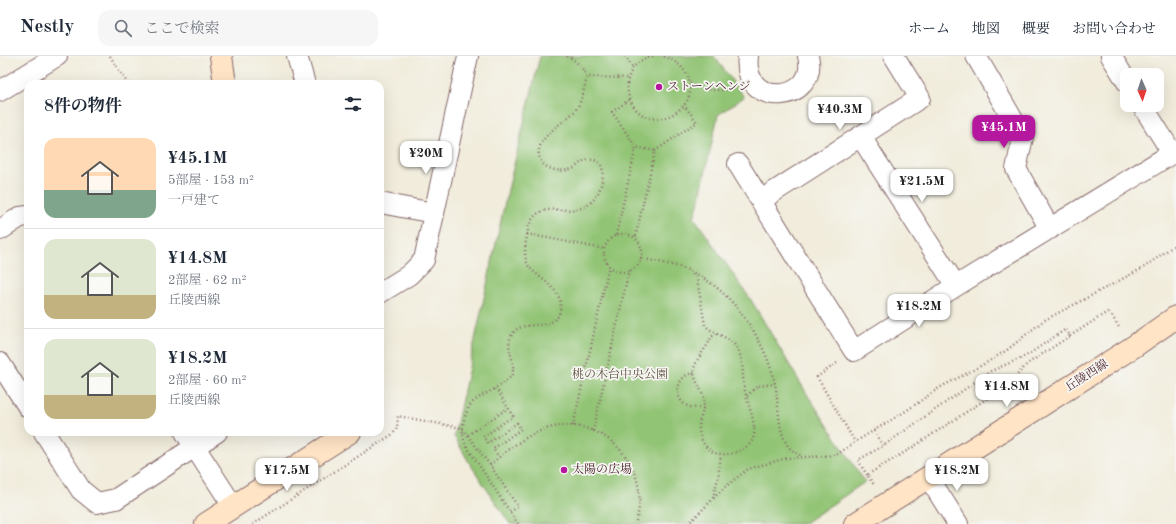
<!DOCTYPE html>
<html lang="ja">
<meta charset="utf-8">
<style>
body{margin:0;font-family:"Old Standard TT","Noto Serif JP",serif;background:#f6f6f7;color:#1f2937;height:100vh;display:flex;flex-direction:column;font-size:15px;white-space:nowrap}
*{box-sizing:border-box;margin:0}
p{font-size:13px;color:#747a83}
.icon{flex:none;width:22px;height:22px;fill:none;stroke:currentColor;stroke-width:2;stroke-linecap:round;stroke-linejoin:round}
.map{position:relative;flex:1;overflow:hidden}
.details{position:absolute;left:24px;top:24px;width:360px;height:356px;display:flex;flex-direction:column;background:#fff;border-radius:12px;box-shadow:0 4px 16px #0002}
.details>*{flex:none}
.needle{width:26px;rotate:177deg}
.buttons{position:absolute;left:1120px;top:12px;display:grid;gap:8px}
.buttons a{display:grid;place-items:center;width:44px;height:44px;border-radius:8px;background:#fff;box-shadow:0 4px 16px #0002;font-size:20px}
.price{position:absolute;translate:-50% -34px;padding:0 9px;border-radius:8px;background:#fff;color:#222;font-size:13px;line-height:26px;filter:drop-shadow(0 1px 2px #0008)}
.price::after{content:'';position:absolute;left:50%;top:24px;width:12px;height:9px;margin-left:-6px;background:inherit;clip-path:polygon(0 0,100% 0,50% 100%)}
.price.on{background:#b5179e;color:#fff}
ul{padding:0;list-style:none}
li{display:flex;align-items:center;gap:12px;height:100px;padding:0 20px}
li+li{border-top:1px solid #e0e1e3}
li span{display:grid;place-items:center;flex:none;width:112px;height:80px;border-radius:12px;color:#555}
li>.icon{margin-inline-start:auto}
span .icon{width:48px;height:48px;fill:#fffc;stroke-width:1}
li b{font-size:17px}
h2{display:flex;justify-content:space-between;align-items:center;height:48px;padding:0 20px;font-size:17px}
header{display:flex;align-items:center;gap:24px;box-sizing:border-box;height:56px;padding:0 20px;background:#fff;border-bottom:1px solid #e0e1e3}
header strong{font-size:19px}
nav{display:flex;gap:22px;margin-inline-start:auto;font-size:14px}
.search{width:280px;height:36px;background:#f6f6f7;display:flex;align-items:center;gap:10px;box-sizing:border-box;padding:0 14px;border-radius:12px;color:#747a83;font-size:15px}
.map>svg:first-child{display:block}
.green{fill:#92c474;stroke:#6e7250}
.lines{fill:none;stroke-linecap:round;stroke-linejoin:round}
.street-casing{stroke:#846769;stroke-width:22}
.secondary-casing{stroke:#846769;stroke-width:24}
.path{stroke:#846769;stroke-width:2.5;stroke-dasharray:1 3;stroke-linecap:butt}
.street{stroke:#fff;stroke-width:20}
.secondary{stroke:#ffe4c6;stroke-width:22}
.poi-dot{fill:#b5179e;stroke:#f6f6f2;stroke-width:1.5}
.labels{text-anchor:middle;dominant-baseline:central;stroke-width:3.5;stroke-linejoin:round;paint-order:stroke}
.poi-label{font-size:12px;fill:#4a1f2b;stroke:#f6f6f2;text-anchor:start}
.park-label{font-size:12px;fill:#605141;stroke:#f6f6f2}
.street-label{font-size:12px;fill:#4a1f2b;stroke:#f6f6f2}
</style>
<header>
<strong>Nestly</strong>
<div class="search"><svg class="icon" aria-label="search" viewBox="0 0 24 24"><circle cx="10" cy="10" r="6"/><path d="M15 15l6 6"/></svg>ここで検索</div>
<nav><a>ホーム</a><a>地図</a><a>概要</a><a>お問い合わせ</a></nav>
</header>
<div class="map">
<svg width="1176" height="468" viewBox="0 0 1176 468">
<rect width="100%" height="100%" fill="#f6f6f2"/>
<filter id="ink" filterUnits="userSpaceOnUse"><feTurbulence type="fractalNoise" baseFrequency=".025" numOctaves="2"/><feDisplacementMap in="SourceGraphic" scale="8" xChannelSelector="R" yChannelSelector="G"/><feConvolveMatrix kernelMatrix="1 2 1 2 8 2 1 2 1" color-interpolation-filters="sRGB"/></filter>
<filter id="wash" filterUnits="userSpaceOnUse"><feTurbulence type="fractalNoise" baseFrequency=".012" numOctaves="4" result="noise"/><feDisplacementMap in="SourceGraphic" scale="16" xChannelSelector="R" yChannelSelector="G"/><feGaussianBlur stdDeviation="0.9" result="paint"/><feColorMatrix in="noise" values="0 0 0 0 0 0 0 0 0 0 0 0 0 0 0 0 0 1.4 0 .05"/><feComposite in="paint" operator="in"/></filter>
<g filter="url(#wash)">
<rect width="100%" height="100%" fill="#f1ecdb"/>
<path class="green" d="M540 0H714L744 41 718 59 698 149 694 161 751 244 807 338 865 426 803 468H510L470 408 454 380 503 155Z"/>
</g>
<g filter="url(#ink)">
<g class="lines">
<g class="street-casing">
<path id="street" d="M297 0 305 28
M748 0C741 55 820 47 808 0
M976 0 1023 81 1016 113 1050 173
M1111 0 1127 26
M0 35 57 0
M1142 49 1172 97
M861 81 956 230
M738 108 854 295 956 230 1176 95
M761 144 920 42 894 0
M380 147 434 157
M0 174 20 161 28 160
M380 237 409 219 424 204 468 0
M0 307 28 351
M44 376 81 434 97 447 116 443 217 376
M185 376 233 450
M929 422 958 468"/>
</g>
<g class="secondary-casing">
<path id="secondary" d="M221 0 225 28
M206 468 350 376
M855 468 1133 291 1176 261"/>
</g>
<path class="path" d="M110 0 128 28
M567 0C577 5 582 11 587 21L628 22
M625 0 633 12
M653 0C610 9 626 73 666 61 675 58 682 53 687 45 697 24 682 6 663 0
M690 28C705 34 718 36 734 32
M629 44 612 56 636 91
M655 95 697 66 684 49
M527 178 604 193
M604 197a19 19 0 1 1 38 0a19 19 0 1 1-38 0Z
M616 179 636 91 655 95 635 183
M640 202C657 206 675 208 690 215 732 233 766 285 775 328 779 346 777 374 788 390 792 395 797 398 803 400
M690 215 697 224 705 269C715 280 731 280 738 294 744 306 742 318 744 330 746 343 753 359 754 371 755 374 754 380 753 383 750 390 743 393 737 396 717 402 703 396 699 374 698 364 705 354 704 344 703 334 694 325 694 316 694 302 707 294 711 281L716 278
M1070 280 1109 255 1120 273
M837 307 817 321 855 386
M694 317C680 318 673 335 682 346 687 352 696 352 703 352
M496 332 513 360 483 381 488 387 517 367 521 373 493 393 499 401
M747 340 757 330 775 328
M573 370 609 210
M593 375 629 214
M874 375 883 390 991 315 1026 300 1066 273 1070 280 1027 308 1009 328 910 393 867 419 875 430
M468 379 508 352
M867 419 858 404 883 390
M713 442 718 422 721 399
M510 456 518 451 490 409C507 394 527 378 549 372 605 357 655 414 635 468
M253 468 393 378 397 372 398 360 462 372 490 409
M518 468 467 391C465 388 464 384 463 380 461 370 466 353 473 346 480 340 489 336 496 332 502 328 509 325 512 318 517 305 503 290 513 277 523 263 547 276 559 259 559 258 560 255 560 254 564 234 541 224 530 212 526 207 525 201 525 195 525 188 527 181 528 174 538 133 579 173 598 137 604 125 608 101 587 104 581 105 579 109 574 112 563 117 545 115 540 103 532 83 564 67 575 55 582 46 584 32 587 21
M688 468 725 431 748 413 787 402 826 400 838 398 855 386 906 355 939 332 986 307 1007 294 1043 265 1143 212 1176 188"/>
<use href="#street" class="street"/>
<use href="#secondary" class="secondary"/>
</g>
</g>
<g class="poi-dot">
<circle cx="659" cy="31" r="4"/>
<circle cx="564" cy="414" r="4"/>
</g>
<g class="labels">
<g class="poi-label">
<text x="667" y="31">ストーンヘンジ</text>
<text x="572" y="414">太陽の広場</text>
</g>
<g class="park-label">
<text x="620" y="319">桃の木台中央公園</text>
</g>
<g class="street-label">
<text transform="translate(1087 320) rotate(-33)">丘陵西線</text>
</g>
</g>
</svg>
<div class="buttons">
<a><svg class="needle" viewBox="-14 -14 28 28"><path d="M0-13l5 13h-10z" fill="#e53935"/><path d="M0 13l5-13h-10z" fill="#747a83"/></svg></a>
</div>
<b class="price" style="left:840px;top:75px">¥40.3M</b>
<b class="price on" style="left:1004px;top:93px">¥45.1M</b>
<b class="price" style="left:426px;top:119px">¥20M</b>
<b class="price" style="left:922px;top:147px">¥21.5M</b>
<b class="price" style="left:919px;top:272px">¥18.2M</b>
<b class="price" style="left:1007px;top:352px">¥14.8M</b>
<b class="price" style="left:287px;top:436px">¥17.5M</b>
<b class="price" style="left:957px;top:436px">¥18.2M</b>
<section class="details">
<h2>8件の物件<svg class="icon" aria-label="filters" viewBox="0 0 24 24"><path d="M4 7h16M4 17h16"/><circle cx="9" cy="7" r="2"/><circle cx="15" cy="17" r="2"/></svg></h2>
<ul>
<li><span style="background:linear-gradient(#ffd9b3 65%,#7fa58c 0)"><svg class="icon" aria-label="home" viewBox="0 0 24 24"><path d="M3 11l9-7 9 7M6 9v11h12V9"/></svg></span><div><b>¥45.1M</b><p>5部屋 · 153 m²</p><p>一戸建て</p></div></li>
<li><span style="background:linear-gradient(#dfe7d0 70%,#c2b280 0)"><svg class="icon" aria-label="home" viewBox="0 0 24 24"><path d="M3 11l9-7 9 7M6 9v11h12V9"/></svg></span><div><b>¥14.8M</b><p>2部屋 · 62 m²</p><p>丘陵西線</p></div></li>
<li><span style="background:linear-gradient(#dfe7d0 70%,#c2b280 0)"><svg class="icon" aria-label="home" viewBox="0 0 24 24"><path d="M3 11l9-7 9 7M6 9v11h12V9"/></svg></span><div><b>¥18.2M</b><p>2部屋 · 60 m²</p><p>丘陵西線</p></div></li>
</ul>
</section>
</div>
